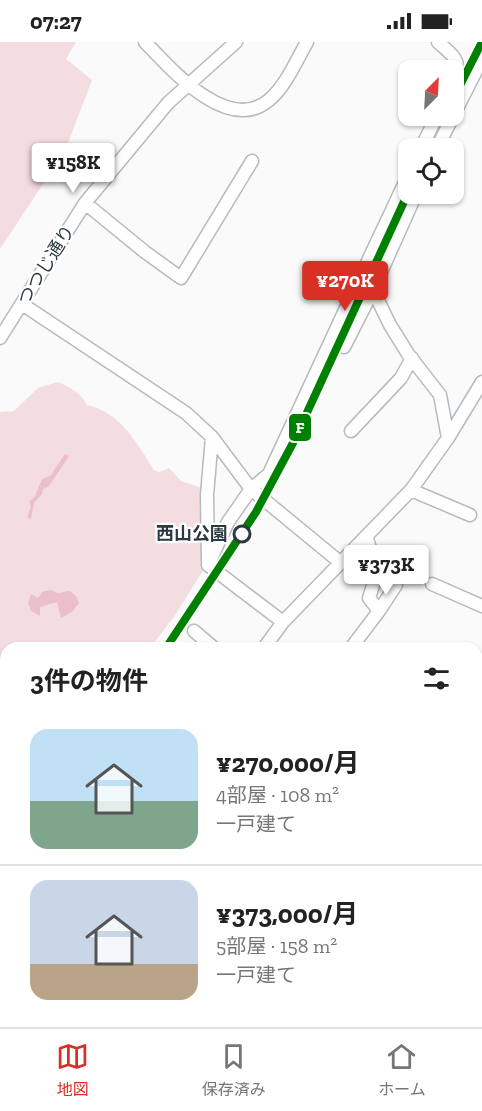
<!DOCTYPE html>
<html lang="ja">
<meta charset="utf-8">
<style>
body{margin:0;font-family:"Zilla Slab","Noto Sans JP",serif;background:#f6f6f6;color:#222;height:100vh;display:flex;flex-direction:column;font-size:22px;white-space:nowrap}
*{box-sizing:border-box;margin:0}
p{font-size:20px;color:#767676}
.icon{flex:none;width:33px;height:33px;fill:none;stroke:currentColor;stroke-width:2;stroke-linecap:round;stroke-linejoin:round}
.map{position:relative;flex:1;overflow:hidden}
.drawer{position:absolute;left:0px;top:600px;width:483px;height:386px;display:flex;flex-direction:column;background:#fff;border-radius:18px 18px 0 0;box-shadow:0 2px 4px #0004}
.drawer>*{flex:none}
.needle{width:39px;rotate:24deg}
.controls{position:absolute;left:398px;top:18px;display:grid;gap:12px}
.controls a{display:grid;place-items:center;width:66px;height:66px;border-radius:12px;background:#fff;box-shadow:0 2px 4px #0004;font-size:30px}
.price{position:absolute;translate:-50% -51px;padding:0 14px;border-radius:6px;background:#fff;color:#222;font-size:20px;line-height:39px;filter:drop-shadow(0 2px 3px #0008)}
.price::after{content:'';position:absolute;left:50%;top:36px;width:18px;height:14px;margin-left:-9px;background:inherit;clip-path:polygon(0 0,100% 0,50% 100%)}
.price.current{background:#d93025;color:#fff}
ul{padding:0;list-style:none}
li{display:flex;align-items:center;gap:18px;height:150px;padding:0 30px}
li+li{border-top:2px solid #e0e0e0}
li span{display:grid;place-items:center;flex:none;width:168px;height:120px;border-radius:18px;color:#555}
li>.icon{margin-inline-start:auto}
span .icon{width:72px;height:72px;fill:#fffc;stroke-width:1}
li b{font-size:26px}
h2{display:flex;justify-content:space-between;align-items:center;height:72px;padding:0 30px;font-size:26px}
.status{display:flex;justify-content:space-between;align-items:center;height:42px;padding:0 30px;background:#fff;direction:ltr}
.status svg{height:16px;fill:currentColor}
.tabs{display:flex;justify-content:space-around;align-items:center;height:84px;border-top:2px solid #e0e0e0;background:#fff;font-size:16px;color:#767676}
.tabs a{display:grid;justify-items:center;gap:3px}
.tabs .current{color:#d93025}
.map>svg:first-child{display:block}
.green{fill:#f4dde1}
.water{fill:#ecc0c8}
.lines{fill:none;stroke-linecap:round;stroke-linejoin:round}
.minor-casing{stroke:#b5bbbf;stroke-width:15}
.minor{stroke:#fefefe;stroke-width:12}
.rail-1-casing{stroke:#fff;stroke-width:12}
.rail-1{stroke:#008000;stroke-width:8}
.stop-dot{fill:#fff;stroke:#2b3941;stroke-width:3}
.labels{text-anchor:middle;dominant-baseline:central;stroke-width:4.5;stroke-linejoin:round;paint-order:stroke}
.street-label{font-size:18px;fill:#2b3941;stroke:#fff}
.stop-label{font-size:18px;font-weight:bold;fill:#2b3941;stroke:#fff;text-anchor:end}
.line-badge{stroke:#fff;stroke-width:2}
.badge-label{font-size:16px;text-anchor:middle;font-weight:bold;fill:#fff}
</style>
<div class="status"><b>07:27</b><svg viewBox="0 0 49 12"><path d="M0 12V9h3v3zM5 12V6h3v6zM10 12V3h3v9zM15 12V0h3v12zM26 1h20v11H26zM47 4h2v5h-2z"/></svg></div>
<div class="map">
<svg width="482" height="985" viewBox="0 0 482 985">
<rect width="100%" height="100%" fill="#fafafa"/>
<path class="green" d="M0 0H76L66 17 92 38 65 109 0 207Z
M58 340C70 345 81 351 87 363 120 370 137 401 154 428L159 430 169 426 181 439 202 446 207 522 174 575 150 606H6V690L0 689V370L14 369 38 346Z"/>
<path class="water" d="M65 412 69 414 49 444 43 447 42 452 34 461 31 477 27 475 31 465 29 460 35 454 42 437 50 434Z
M51 548 58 551 70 549 76 554 79 561 73 569 61 576 57 560 40 565V574L31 569 28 561 31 552 38 556 42 550Z"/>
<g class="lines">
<g class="minor-casing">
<path id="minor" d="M145 0C171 27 228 93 269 58 286 44 296 19 307 0
M438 0C453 14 463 18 453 39
M421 106 437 74
M437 106 482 17
M85 161 145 210 181 236 252 119
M359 238 408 134
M22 262 186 371 212 395 251 447 228 480 208 523
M0 296 85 161 168 61 236 0
M344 305 373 248 416 152
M351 389 401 336 412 316
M411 448 470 473
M208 519 207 453 212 395
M341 521 251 447 269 432 359 238 373 248 390 283 408 312 440 353 448 396
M208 523 283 580
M432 542 482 564
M379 569 396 543
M194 589 214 606
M264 606 283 580 411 448 448 396 482 340
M351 606 379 569 369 556 381 518 371 509 366 494
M477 670 482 658
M0 724 6 723
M0 734 6 733
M0 833 6 837
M477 853 482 842
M477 873 482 875
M477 958 482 961 477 971
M0 968 6 957
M251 980 253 985
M103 985 107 980
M211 985 214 980
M349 985 351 980
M417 985 419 980
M470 985 473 980"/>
</g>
<use href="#minor" class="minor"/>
<g class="rail-1-casing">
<path id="rail-1" d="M453 57 482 0
M166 606 256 470 293 401 408 151"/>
</g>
<use href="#rail-1" class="rail-1"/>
</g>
<circle class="stop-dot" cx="242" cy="492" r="8"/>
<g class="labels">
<g class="street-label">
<text transform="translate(46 223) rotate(-58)">つつじ通り</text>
</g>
<g class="stop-label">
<text x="228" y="492">西山公園</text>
</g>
</g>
<rect class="line-badge" x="288" y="371" width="24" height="29" rx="6" fill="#008000"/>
<g class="badge-label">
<text x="300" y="391">F</text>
</g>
</svg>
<div class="controls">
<a><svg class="needle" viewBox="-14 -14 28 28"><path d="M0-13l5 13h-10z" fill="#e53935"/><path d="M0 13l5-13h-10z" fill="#767676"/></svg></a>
<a><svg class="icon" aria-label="locate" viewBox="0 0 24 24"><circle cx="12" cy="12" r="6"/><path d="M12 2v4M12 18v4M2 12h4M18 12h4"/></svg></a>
</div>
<b class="price" style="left:73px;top:152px">¥158K</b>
<b class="price current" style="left:345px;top:270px">¥270K</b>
<b class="price" style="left:386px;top:554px">¥373K</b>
<section class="drawer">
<h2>3件の物件<svg class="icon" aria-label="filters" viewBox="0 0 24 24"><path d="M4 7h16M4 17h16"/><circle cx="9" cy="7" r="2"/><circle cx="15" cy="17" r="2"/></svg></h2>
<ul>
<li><span style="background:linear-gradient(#bfe0f5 60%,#7fa58c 0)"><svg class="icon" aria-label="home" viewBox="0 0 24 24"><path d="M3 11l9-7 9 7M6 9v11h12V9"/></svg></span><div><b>¥270,000/月</b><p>4部屋 · 108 m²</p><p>一戸建て</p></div></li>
<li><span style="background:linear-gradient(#c9d6e8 70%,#b9a48a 0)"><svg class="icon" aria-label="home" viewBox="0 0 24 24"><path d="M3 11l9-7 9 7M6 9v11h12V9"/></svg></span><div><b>¥373,000/月</b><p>5部屋 · 158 m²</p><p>一戸建て</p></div></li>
</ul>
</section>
</div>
<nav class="tabs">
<a class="current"><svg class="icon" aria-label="map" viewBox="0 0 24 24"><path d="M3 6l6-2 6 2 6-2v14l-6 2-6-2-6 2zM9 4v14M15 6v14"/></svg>地図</a>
<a><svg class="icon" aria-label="saved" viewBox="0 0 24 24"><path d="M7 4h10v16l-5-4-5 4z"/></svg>保存済み</a>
<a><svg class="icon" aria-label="home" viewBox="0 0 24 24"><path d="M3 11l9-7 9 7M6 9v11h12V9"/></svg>ホーム</a>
</nav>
